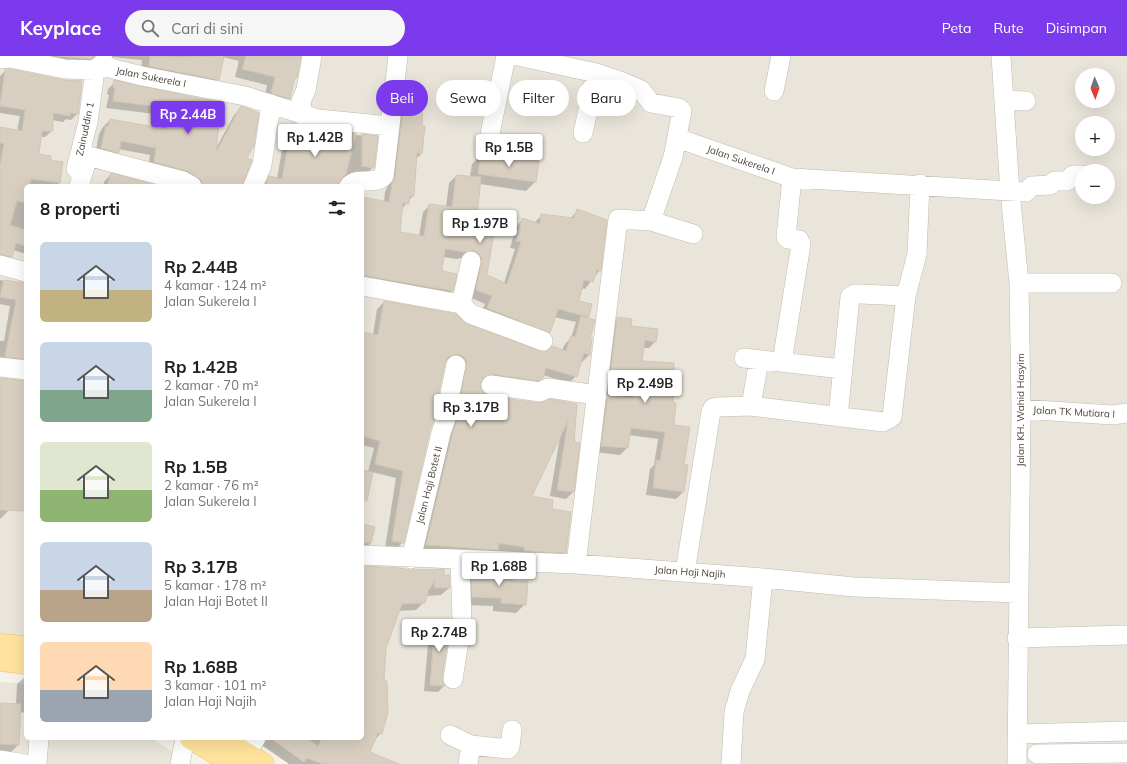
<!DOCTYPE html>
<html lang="id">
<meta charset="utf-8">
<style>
body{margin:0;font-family:Mulish,sans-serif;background:#f6f6f6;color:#202124;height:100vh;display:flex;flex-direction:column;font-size:15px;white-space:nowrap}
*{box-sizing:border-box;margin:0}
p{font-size:13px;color:#757577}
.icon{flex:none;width:22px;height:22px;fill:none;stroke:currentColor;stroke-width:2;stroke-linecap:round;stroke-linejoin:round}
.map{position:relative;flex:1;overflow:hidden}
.side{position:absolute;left:24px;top:128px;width:340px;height:556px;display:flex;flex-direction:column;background:#fff;border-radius:6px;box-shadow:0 4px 16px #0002}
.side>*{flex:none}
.hud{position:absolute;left:376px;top:24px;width:380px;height:36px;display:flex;gap:8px}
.needle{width:26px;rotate:178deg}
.tools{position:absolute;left:1075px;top:12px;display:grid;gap:8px}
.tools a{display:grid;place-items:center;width:40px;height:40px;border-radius:50%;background:#fff;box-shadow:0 4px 16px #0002;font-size:20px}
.price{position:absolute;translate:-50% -34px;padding:0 9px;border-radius:4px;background:#fff;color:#222;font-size:13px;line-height:26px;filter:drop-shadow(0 1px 2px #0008)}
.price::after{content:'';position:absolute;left:50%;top:24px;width:12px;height:9px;margin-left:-6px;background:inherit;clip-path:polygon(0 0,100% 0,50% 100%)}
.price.active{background:#7c3aed;color:#fff}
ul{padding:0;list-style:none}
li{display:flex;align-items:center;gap:12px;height:100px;padding:0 16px}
li span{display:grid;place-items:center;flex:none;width:112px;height:80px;border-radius:6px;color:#555}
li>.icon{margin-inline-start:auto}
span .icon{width:48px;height:48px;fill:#fffc;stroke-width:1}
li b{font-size:17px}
h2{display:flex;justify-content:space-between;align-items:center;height:48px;padding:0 16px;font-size:17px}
.chip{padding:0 14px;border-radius:18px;background:#fff;box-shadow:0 4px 16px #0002;font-size:14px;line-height:36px}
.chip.active{background:#7c3aed;color:#fff}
header{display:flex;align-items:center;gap:24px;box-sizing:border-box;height:56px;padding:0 20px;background:#7c3aed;color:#fff}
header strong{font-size:19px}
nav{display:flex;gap:22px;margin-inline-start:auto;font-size:14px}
.search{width:280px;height:36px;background:#f6f6f6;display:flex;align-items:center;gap:10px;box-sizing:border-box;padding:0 14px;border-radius:22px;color:#757577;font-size:15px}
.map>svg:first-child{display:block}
.residential{fill:#eae5da;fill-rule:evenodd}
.shadow{fill:#0003}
.building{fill:#d8cfc1;stroke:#d3c7b4}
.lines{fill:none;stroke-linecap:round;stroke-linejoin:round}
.minor-casing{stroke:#c2bbae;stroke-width:20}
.major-casing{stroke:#e6c16a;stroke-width:23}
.minor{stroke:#fff;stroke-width:19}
.major{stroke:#ffe39c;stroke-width:22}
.labels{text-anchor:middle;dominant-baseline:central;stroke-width:3;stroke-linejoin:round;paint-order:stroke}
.street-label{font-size:10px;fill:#4b4439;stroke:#fff}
</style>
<header>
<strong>Keyplace</strong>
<div class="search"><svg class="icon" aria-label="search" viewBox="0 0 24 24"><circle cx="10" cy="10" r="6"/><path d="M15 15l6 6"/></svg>Cari di sini</div>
<nav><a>Peta</a><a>Rute</a><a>Disimpan</a></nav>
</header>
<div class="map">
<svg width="1127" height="708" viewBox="0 0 1127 708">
<rect width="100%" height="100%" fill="#f6f3ec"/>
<path class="residential" d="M0 0H1127V708H289L250 682H362V130H26V587L0 582ZM1082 19H1108V45H1082ZM1082 67H1108V93H1082ZM1082 115H1108V141H1082Z
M0 626 26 628V682H151L192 708H0Z"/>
<path class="shadow" d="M10 0H96L82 10Z
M100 0H300L296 22 293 24 289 42 281 50 264 45 267 29 235 21 239 5 223 1 218 23 210 31 141 18 142 4Z
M5 15 77 58 71 64 66 63 63 66 52 64V75L45 81H40L38 98 50 105 61 107 58 130H26V198L13 194 11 200 5 207 0 206V73L17 75 20 60 0 57V20Z
M115 26 220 47 215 94 234 59 241 52 246 102 242 130H193L148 113 150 99 118 93 111 103 95 99 99 78 103 71 110 64 161 73 163 59 106 52 109 39 107 38 108 33Z
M404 47 421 71 422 97 416 103 413 140 401 154 399 177 419 180 423 156 430 149 446 151 449 127 456 120 470 121 472 108 481 99 498 101 499 100 538 106 535 126 526 135 480 128 476 160 486 220 504 227 515 193 510 192 516 171 523 163 534 167 542 159 570 163 578 154 600 214 585 233 581 232 577 246 588 260 586 263 589 282 591 283 589 299 582 306 581 305 576 320 569 327 543 319 535 329 480 326V334L489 341 539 348H576L573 436 566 443 550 440 560 381 530 441 551 454 565 496 558 503 495 495 490 500 419 496 451 305H445L403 486 396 493 385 492 396 422 372 416 367 441 362 446V415L368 416 374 392 362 389V277L373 279 377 253 384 246 467 269 545 297 562 294 565 288 571 282 576 266 554 261 549 276 542 283 480 259 485 248 469 241 466 201 457 203 443 201 440 216 456 218 452 235 445 242 362 227V142L384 146 385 136 388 129 397 54Z
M292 69 317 75 377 81 373 111 366 119 347 121 338 125 337 130H262L270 121 277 123 285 76Z
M111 118 155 130H103L104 126Z
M0 224 26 230V286L23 302 17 309 0 306V285H4L10 250 0 248Z
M617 262 656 285 649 292H643L641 306 672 370 683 409V436L676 443 646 439 650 413 654 409 658 383 629 379 627 392 620 399 595 396 601 348 609 340 602 338 610 269Z
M0 322 26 326V447L9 454 0 463Z
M362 469 371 487 363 494H362Z
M362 511 443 520 449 532 441 539 426 540 424 546 416 554 398 555 385 592 381 677 374 685 369 697 385 708H289L259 687 255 682H362Z
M472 516 511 526 525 548 516 557 493 555V550L464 549 463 524Z
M430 569 449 571 441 621 444 630 438 636 424 635 428 588 423 587 424 575Z
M24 622H26V657L19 656 18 689 6 701H0V648L16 649 17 628Z"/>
<path class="building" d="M56 0H94L91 3Z
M150 0 177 1 224 0 219 24 149 10Z
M246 0H301L297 22 295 21 290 43 271 37 275 21 242 13Z
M9 13 63 24 82 25 78 58 70 57V60L53 57V75H42L39 98 51 100V104L63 106 60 127 31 123 29 130H26V147L17 145 10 169 26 174V190L16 187 12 201 0 198V111L4 87H0V71L22 75 25 54 0 50 5 14Z
M114 24 221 47 216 96 241 50 259 57 254 89 247 102 252 104 251 106 242 130H203L201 124 188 115 154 106 156 92 121 85 119 97 101 92 106 70 108 71 110 63 166 73 169 52 113 45 115 32 113 31Z
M404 46 423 48 422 70H425L422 98 417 97 414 140H410L409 148 403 147 400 176 424 180 429 148 452 151 456 119 481 121 477 160 496 163 487 219 507 228 521 186 516 185 522 162 540 168 541 158 574 162 577 153 607 164 601 215 597 214 593 226 584 224 579 245 592 248 589 261 558 253 550 277 487 252 492 240 476 234 482 202 478 197 473 194 465 196 445 193 442 215 457 218 453 235 362 219V141L389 146 392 128 395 121Z
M292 68 317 74 356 78 346 118 339 126 338 130H265L269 120 282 123Z
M362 78 378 80 374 112 362 110Z
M481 98 499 100V99L539 105 536 126 478 118Z
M111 117 159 130H107Z
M4 224 26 227V292L24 303 5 301 16 244 0 241Z
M384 245 456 258 467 268 544 296 552 290 566 295 571 280 575 281 581 260 595 264 590 282H592L590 299 584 297 577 321 546 312 543 322 538 325 492 318 483 322 480 328 484 337 489 340 538 347 550 343 577 348 574 386 580 387 574 436 557 434 568 365 532 440 553 444 552 453 571 456 566 497 524 495V491L499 487 498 494 426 489 452 380 461 351V339L467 306 464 301 458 298 448 301 445 307 439 336 440 347 430 374 404 487 392 485 403 415 375 408 380 385 362 380V276L378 279Z
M617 261 632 263 631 270 658 273 656 286 645 284 642 305 674 307 673 346 676 347 674 369 690 371 684 408 688 409 684 436 653 432 656 404 660 405 665 376 631 372 628 392 601 390 608 340 633 342 634 338 609 331Z
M0 322 26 325V455L0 454Z
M362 414 373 416 367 445H362Z
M362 468 375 471 371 487 362 486Z
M362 510 400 512 409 514 444 513V519H449L450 532H434L435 523 430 533H429L425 547 402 548 386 592 384 625H387L388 656 382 678 378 677 370 696 399 708H323L307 702 304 706 270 682H306L318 690 322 682H362Z
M471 515 513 516 512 525 528 526 526 549 501 547V542L472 541Z
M430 568 450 570 442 621 445 630 430 629 434 581H429Z
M0 647 21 648 19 689 0 688Z"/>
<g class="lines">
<g class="minor-casing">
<path id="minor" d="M518 0 596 17 620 25 641 34 651 47 679 52 682 55 673 101 651 165 618 163 576 508
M1001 0 1010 136 1019 227 1021 353 1017 708
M0 3 10 2 65 13 95 14 104 6
M102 10 142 20 245 40 318 63 390 70 398 0
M774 35 781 0
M1004 44 1026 45
M302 59 301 45 306 34 312 0
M583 77 596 17
M490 78 506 0
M677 82 792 122 1026 136 1032 130 1050 129 1055 125H1067L1073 119H1082
M76 113 88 66 95 14
M79 130 88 100 183 125 192 130
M253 130 262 109 271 48
M349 130C358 120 374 130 384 120L390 70
M651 165 693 178
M0 209 26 216
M1019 227H1112
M362 230 461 248 471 258 543 285
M461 248 471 205
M744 302 842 313
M782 306 801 188 799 184 788 183 786 181 792 122
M0 311 26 314
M491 329 540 336 548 332 596 339
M751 350 759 304
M1021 353 1113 359 1127 357
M838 361 850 241 855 238H860L906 240
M362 499 576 508 763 522 854 531 1018 537
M411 503 441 377 451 348 450 338 456 309
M685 516 711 356 713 352 718 351 751 350 883 366 892 361 906 240 917 198 920 128
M1017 582 1127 579
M453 623 462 566 460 504
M1018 678 1127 675
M450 679 471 689 468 708
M471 689 508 693 510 691 512 674
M246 698 256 682
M1037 698 1127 697
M0 704 25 708
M37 708 39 682
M180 708 185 682
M731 708 734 656 740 635 755 603 763 522"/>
</g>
<g class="major-casing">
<path id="major" d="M0 589 26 591
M0 604 26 607
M191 682 234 708
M220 682 263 708"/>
</g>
<use href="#minor" class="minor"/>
<use href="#major" class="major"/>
</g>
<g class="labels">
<g class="street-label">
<text transform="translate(151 21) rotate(11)">Jalan Sukerela I</text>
<text transform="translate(85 73) rotate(-78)">Zainuddin 1</text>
<text transform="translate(741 104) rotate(19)">Jalan Sukerela I</text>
<text transform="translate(1020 354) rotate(-90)">Jalan KH. Wahid Hasyim</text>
<text transform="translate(1074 356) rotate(3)">Jalan TK Mutiara I</text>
<text transform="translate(429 429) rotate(-76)">Jalan Haji Botet II</text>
<text transform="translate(690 516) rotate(4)">Jalan Haji Najih</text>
</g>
</g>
</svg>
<div class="tools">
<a><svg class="needle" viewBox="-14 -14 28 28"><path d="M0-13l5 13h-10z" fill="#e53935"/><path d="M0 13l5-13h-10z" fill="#757577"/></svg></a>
<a>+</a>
<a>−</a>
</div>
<b class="price active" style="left:188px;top:79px">Rp 2.44B</b>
<b class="price" style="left:315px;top:102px">Rp 1.42B</b>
<b class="price" style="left:509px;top:112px">Rp 1.5B</b>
<b class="price" style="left:480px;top:188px">Rp 1.97B</b>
<b class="price" style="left:645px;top:348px">Rp 2.49B</b>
<b class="price" style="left:471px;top:372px">Rp 3.17B</b>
<b class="price" style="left:499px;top:531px">Rp 1.68B</b>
<b class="price" style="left:439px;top:597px">Rp 2.74B</b>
<div class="hud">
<a class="chip active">Beli</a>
<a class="chip">Sewa</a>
<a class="chip">Filter</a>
<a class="chip">Baru</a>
</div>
<section class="side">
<h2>8 properti<svg class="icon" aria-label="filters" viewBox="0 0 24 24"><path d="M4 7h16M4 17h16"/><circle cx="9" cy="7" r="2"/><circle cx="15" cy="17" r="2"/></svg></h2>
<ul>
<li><span style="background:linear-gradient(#c9d6e8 60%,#c2b280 0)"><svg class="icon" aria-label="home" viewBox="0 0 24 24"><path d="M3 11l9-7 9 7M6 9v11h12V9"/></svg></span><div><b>Rp 2.44B</b><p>4 kamar · 124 m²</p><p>Jalan Sukerela I</p></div></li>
<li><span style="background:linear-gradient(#c9d6e8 60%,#7fa58c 0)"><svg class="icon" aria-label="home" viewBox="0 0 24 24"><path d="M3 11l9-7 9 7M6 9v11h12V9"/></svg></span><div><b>Rp 1.42B</b><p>2 kamar · 70 m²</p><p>Jalan Sukerela I</p></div></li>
<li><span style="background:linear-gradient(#dfe7d0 60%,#8fb573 0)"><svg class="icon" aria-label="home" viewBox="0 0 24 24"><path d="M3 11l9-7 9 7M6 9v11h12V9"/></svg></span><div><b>Rp 1.5B</b><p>2 kamar · 76 m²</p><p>Jalan Sukerela I</p></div></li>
<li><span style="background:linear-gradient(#c9d6e8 60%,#b9a48a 0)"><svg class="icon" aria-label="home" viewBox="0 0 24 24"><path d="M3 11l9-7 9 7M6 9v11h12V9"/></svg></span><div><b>Rp 3.17B</b><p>5 kamar · 178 m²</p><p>Jalan Haji Botet II</p></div></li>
<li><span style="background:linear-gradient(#ffd9b3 60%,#9aa5b1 0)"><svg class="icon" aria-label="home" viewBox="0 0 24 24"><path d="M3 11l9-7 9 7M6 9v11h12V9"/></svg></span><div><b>Rp 1.68B</b><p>3 kamar · 101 m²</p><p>Jalan Haji Najih</p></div></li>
</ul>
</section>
</div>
